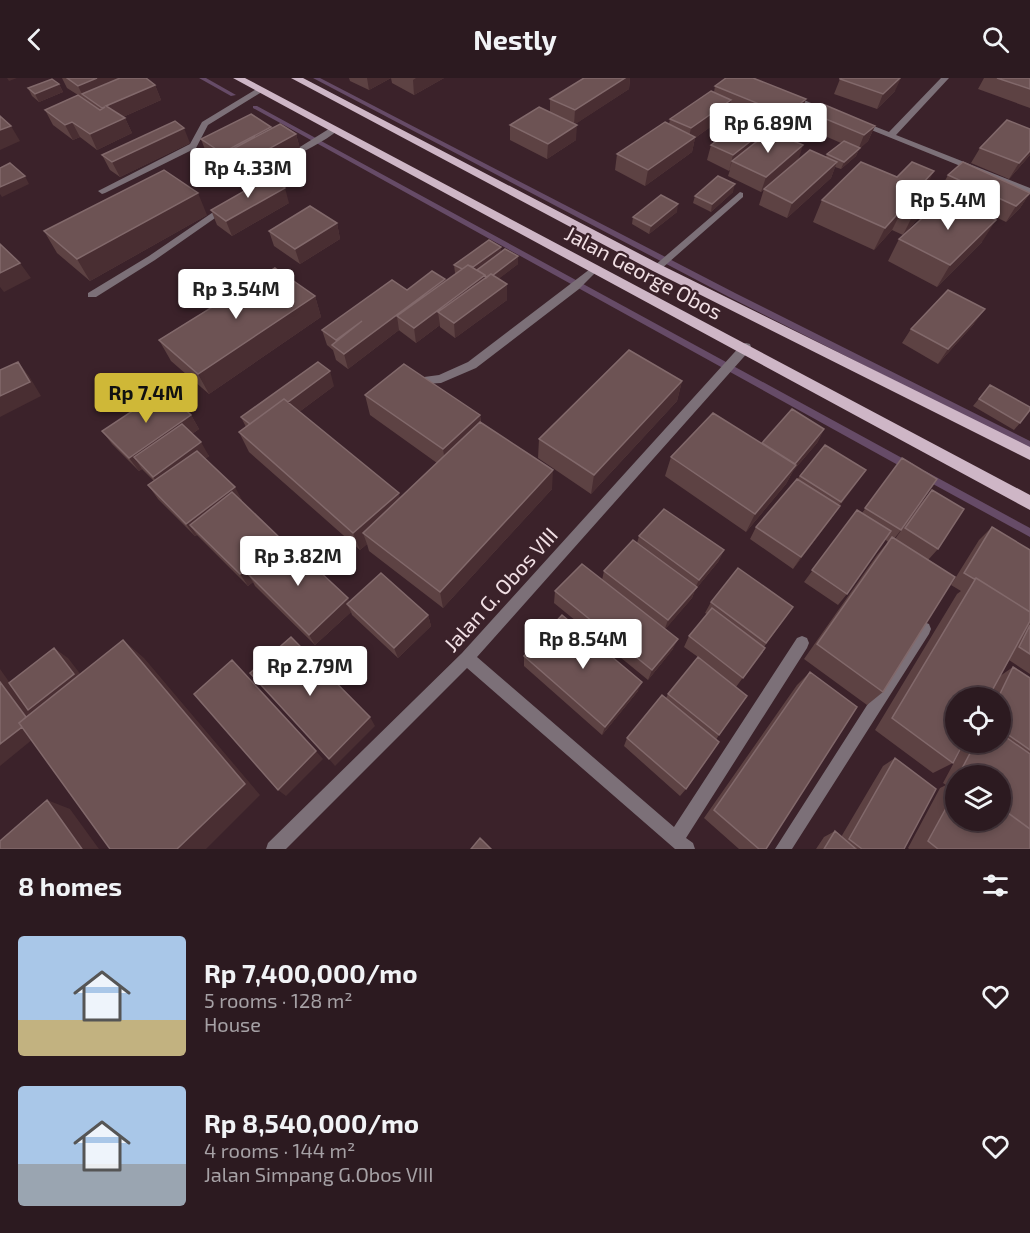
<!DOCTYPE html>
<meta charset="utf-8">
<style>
body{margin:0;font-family:"Exo 2",sans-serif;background:#38272d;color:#f1f3f6;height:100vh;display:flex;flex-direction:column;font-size:22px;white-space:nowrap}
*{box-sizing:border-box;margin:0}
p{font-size:20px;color:#a6a1a5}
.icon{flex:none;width:33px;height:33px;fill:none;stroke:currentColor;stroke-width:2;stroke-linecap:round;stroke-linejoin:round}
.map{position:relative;height:771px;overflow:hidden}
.details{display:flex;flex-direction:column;background:#2c1a20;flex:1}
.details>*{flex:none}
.tools{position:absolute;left:945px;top:609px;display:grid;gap:12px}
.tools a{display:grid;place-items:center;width:66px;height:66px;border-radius:50%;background:#2c1a20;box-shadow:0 3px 9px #0003,0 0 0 2px #48383e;font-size:30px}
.price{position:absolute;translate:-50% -51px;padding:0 14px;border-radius:6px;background:#fff;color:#222;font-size:20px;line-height:39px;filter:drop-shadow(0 2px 3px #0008)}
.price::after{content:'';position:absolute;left:50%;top:36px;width:18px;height:14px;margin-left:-9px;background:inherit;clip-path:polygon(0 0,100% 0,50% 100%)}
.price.on{background:#cfb837;color:#111}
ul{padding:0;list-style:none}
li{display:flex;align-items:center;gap:18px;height:150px;padding:0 18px}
li span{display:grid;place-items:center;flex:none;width:168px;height:120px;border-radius:6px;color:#555}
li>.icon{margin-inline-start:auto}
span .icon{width:72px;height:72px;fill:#fffc;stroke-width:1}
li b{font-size:26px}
h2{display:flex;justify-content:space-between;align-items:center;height:72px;padding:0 18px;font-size:26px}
header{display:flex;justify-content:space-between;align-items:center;height:78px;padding:0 18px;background:#2c1a20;font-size:27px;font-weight:700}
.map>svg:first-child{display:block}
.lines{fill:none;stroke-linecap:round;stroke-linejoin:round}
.stream{fill:#664b67;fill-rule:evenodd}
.service{fill:#7c7078;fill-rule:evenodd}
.minor{fill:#7c7078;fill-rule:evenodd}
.primary{fill:#ceb6c6;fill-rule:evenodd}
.wall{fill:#5d4243;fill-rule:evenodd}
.shaded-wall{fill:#492e32}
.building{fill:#6d5354;stroke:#82696b;stroke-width:1.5}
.labels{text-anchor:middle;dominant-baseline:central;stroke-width:4.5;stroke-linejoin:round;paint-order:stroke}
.street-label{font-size:21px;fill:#f1dfe4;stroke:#3b222a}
</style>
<header><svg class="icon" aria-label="back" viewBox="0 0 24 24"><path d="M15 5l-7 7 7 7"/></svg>Nestly<svg class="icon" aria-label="search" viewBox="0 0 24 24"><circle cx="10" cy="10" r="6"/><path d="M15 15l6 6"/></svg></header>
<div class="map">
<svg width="1030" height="771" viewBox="0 0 1030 771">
<rect width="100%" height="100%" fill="#3b222a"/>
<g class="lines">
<path class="stream" d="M199 0H206L236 17 231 18Z
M313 0H320L735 215 1030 363V371L729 219Z
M253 28H257L913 386 915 389 913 392H907L253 30Z
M925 393 1030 450V459L922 400 920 397 922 394Z"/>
<path class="service" d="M594 188 599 191 579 211 476 290 441 305 409 307 407 304 409 301 439 297 468 284Z"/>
<path class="minor" d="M941 0H949L896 57 1030 110V116L854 45 861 43 889 54Z
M258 10 265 12 208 47 196 70 105 115 102 116 98 113 190 66 202 44Z
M788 18H794L838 36 831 38 788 22Z
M332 49 339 51C324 65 302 72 287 85 276 93 270 111 254 110V106L270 95 279 82Z
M740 114 743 115V119L660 192H654V188Z
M225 126 228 127V131L155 182 96 219H88V215L149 178Z
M746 265 750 266 751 269 750 272 477 579 674 749 797 560 802 558 807 560 809 565 807 570 686 760 693 765 695 771H675L467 590 286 771H266L268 765 462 575 742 266Z
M924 544 929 546 931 551 929 556 792 771H775L919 546Z"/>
<path class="primary" d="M233 0H245L1030 417V432Z
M291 0H303L661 187 1030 369V382L653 193Z"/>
</g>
<path class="wall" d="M62 0H146L155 7 161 22 123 39 125 40 132 55 97 72 80 59 73 62 53 47 45 32 78 17 67 10Z
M349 0H391L369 12 350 3Z
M391 0H444L414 17 392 5Z
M584 0H630L629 11 575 46 576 62 547 81 510 62V47L550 34V21Z
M984 0H1030V30L978 11Z
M840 1 895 13 877 31 834 16Z
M59 6 63 14 39 24 32 18 28 10Z
M715 8 806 21 801 36 781 53 776 50 775 55 798 83 826 79 827 76 841 65 809 51 814 36 875 48 868 63 859 71 856 78 841 91 835 89 831 100 787 140 759 127 764 111 779 99 761 114 728 98 730 92 729 93 707 82 711 67 749 39 729 30 727 37 695 60 692 74 645 108 615 92 617 76 669 46 670 41 714 14Z
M272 51 296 56 300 71 248 100 232 89 231 88 227 90 207 77 201 61Z
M1030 51V77L1009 101 971 85 980 70Z
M190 65 120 99 110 92 102 77Z
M948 97 1030 115 1020 130 1006 144 940 112Z
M897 99 926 109 923 135 903 157 892 152 874 172 813 144 822 122Z
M733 114 711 134 693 125 695 118Z
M289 125 232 158 217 147 211 132Z
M677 134 649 156 632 146 633 139Z
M207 137 90 203 57 175 44 153Z
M337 145 340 161 300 186 274 168 269 153Z
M899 161 982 164 937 209 888 183Z
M501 169V174L518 178V186L498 201 507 222 455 260 440 249V247L416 265 400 253 399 252 348 291 336 282 333 272 327 267 322 252 407 212 445 204 456 195H455L454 187Z
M315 218 321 239 209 316 171 283 159 262Z
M974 246 938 286 902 265 911 251Z
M682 303 677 323 591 416 538 380 539 361Z
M990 307 1020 345 1014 352 973 328Z
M334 308 299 334 400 420 437 385 370 337 365 317 480 337 481 344 552 411 443 530 369 473 367 466 360 472 249 374 239 354 246 349 241 339Z
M191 337 199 351 192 356 209 378 205 381 242 422 241 423 284 466 350 524 428 537 431 548 398 580 352 537 351 534 315 567 255 508 253 504 248 508 197 457 195 458 158 421 148 407 154 403 142 391 139 393 112 366 102 353Z
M824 351 817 365 793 393 786 406 746 454 665 398 671 379 762 365Z
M902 380 901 452 894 461H895L921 425 932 412 938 471 928 482 883 614 867 627 804 581 877 477 888 464 885 461 847 516 838 527 804 504 857 432 862 435Z
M866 392 839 428 831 441 793 491 750 461 756 449 797 401 800 398Z
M992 449 1030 472V596L1009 582 1000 598 1013 589 1030 600V771H909L908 770 940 710 946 707 943 705 965 664H1000V620H956L953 685 933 695 875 652 957 516 961 513 951 507 979 462ZM956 698H1000L956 742Z
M639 458 724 472 718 484 695 512 692 520 665 551 673 571 648 602 554 525 555 513 602 502 604 493 637 465Z
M711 524 793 529 764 569 765 570 736 609 719 657 686 711 680 718 624 668 627 660 666 620 668 616 698 579 684 569 689 558 707 536 705 535Z
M524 578 638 613 602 657 524 588Z
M810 594 759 771H739L704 740 797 607Z
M895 680 904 771H816L824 759 835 753 841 759 883 688Z"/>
<path class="shaded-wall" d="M7 0H17L9 3Z
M97 0H133L82 16 78 8Z
M367 0H391L369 12Z
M416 0H444L414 17 413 2Z
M625 0H630L629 11 574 47 575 32Z
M900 0H901L895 13 877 31 883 16Z
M59 6 63 14 39 24 35 16Z
M155 7 161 22 114 43 106 28Z
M806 21 801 36 781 53 786 37Z
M731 22 727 37 695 60 692 74 645 108 648 92 688 64 691 50Z
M125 40 132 55 97 72 90 56Z
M779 41 774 56 732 83 729 93 733 77Z
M72 44 80 59 73 62 65 47Z
M577 47 576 62 547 81 548 66Z
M11 48 20 63 0 72V52Z
M875 48 868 63 859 71 856 78 841 91 844 84 858 72 864 57Z
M271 49 276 64 227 74 231 88 227 90 222 75Z
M184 50 190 65 120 99 112 84Z
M296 56 300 71 248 100 243 85Z
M803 67 798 83 761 114 766 99Z
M1030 73V77L1009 101 1019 85Z
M837 84 831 100 787 140 792 125Z
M934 93 923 115 921 107Z
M25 98 29 106 2 119 0 116V109Z
M735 106 733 114 711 134 712 126Z
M285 110 289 125 232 158 226 143Z
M934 113 923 135 903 157 914 135Z
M198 115 207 137 90 203 77 181Z
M1030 115 1020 130 1006 144 1016 128Z
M678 126 677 134 649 156 651 148Z
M903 130 892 152 874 172 885 150Z
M996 142 982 164 937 209 950 187Z
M337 145 340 161 300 186 295 171Z
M501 169V177L477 195H466Z
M518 178V186L488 209V201Z
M20 185 31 200 4 214 0 209V195Z
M485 197 486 212 438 234 440 247 416 265 414 250Z
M445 201 446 216 397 238 399 252 348 291 344 276Z
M507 206V222L455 260 454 245Z
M315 218 321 239 209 316 198 296Z
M985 231 974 246 938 286 948 271Z
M18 284 29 298 41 318 0 339V318Z
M330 293 334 308 260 363 253 349Z
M682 303 677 323 591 416 594 397Z
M191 337 199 351 144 390 134 379 142 391 139 393 129 380Z
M480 337 481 357 446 391 443 371Z
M824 351 817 365 793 393 786 406 746 454 755 436Z
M201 364 209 378 163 412 153 399Z
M553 392 552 411 443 530 440 514Z
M866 392 857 405 833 437 841 424Z
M235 409 242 422 199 455 190 447 197 457 195 458 186 446Z
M399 415 403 434 363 455 367 466 360 472 353 455Z
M840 428 831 441 793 491 801 479Z
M282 462 289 474 248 496 253 504 248 508 240 496Z
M724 472 718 484 695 512 692 520 664 553 668 542 695 510 699 502Z
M348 520 353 531 347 526 351 534 315 567 309 557Z
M428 537 431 548 398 580 394 570Z
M678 561 673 571 648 602 652 592Z
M123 562 144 580 260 717 206 771H177Z
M54 570 68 580 88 606 44 641 31 634 44 652 0 688V591L29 632Z
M642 604 638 613 602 657 605 649Z
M370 639 375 648 335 688 329 681Z
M316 673 323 681 286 718 278 712Z
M47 722 70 731 99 771H82Z"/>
<path class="building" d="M67 0H97L78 8Z
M120 0H146L155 7 106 28 125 40 90 56 72 44 65 47 45 32 78 17 100 32 105 29 102 30 82 16Z
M584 0H625L575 32 550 21Z
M726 0H753L806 21 786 37 715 8Z
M840 0H900L883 16 840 1Z
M997 0H1030V11Z
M52 1 59 6 35 16 28 10Z
M711 13 731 22 691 50 670 41Z
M825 27 875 48 864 57 814 36Z
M539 29 577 47 548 66 510 47Z
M758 32 779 41 733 77 711 67Z
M251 36 271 49 222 75 201 61Z
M0 38 11 48 0 52Z
M1007 42 1030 51V73L1019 85 980 70Z
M175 43 184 50 112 84 102 77Z
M665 44 695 59 648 92 617 76Z
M280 46 296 56 243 85 227 74Z
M770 53 803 67 766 99 732 83Z
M844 63 860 70 844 84 827 76Z
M810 72 837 84 792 125 764 111Z
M861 84 897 99 912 84 934 93 921 107 934 113 914 135 903 130 885 150 822 122Z
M963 84 1030 115 1016 128 948 97Z
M10 85 25 98 0 109V90Z
M164 92 198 115 77 181 44 153Z
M718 98 735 106 712 126 695 118Z
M269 99 285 110 226 143 211 132Z
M661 117 678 126 651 148 633 139Z
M946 119 996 142 950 187 899 161Z
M310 128 337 145 295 171 269 153Z
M489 162 501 169 473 189 468 187 462 191 454 187Z
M0 166 20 185 0 195Z
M505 171 518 178 493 197 491 196 486 200 485 197 477 192Z
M468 187 485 197 414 250 397 238Z
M275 190 315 218 198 296 159 262Z
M432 193 445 201 344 276 332 267 362 243 336 262 322 252 392 202 407 212Z
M491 196 507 206 454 245 438 234Z
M948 212 985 231 948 271 911 251Z
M629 272 682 303 594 397 539 361Z
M18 284 30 304 0 318V292Z
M318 284 330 293 288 324 284 321 250 346 241 339Z
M404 286 480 337 443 371 365 317Z
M990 307 1030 329V332L1020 345 979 321Z
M164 312 191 337 129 380 102 353Z
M284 321 399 415 353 455 239 354Z
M792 331 824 351 795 386 762 365Z
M713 335 796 387 755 436 671 379Z
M480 344 553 392 440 514 363 455Z
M182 346 201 364 153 399 134 379Z
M825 367 866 392 841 424 800 398Z
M197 373 235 409 186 446 148 407Z
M902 380 937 401 901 452 865 430Z
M797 401 840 428 801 479 756 449Z
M932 412 964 431 938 471 905 450Z
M232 414 282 462 240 496 190 447Z
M664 431 724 472 699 502 639 458Z
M857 432 891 453 847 516 812 492Z
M992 449 1030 472V534L976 500 974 501 964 495Z
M892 459 955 499 883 614 817 566Z
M633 462 697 509 668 542 604 493Z
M287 463 348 520 309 557 248 496Z
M582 486 678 561 652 592 555 513Z
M738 490 793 529 766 565 711 524Z
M381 495 428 537 394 570 347 526Z
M976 500 1030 534V543L988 620H956V664H964L953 685 892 640Z
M712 530 765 570 743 600 689 558Z
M562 537 642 604 605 649 524 578Z
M1030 547V576L1019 569Z
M291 559 370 639 329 681 250 595Z
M123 562 245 706 177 771H110L19 645Z
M54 570 74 596 28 632 9 605Z
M698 579 747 618 719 657 668 616Z
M232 582 316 673 278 712 194 616Z
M1013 589 1030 600V672L1000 651V620H998Z
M810 594 857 629 766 771H759L714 732Z
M0 604 26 639 19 645 22 649 0 666Z
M662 617 719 664 686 711 627 660Z
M1000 655 1030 676V751L1000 729V698H958L976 664H1000Z
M895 680 936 711 904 771H862L849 761Z
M956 712V742H1000V729L1030 751V771H938L928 763Z
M47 722 82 771H0V763Z
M835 753 856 771H824Z
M480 760 491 771H471Z"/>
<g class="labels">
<g class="street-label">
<text transform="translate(644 194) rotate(28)">Jalan George Obos</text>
<text transform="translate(500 511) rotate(-48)">Jalan G. Obos VIII</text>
</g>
</g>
</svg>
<div class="tools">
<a><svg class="icon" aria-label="locate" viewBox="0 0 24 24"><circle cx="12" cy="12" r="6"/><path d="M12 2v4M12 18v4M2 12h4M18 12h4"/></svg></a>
<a><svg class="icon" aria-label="layers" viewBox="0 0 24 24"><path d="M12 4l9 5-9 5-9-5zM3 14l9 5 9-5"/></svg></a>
</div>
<b class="price" style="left:768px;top:76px">Rp 6.89M</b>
<b class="price" style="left:248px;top:121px">Rp 4.33M</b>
<b class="price" style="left:948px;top:153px">Rp 5.4M</b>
<b class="price" style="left:236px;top:242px">Rp 3.54M</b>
<b class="price on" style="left:146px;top:346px">Rp 7.4M</b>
<b class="price" style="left:298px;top:509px">Rp 3.82M</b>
<b class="price" style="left:583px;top:592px">Rp 8.54M</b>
<b class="price" style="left:310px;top:619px">Rp 2.79M</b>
</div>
<section class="details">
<h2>8 homes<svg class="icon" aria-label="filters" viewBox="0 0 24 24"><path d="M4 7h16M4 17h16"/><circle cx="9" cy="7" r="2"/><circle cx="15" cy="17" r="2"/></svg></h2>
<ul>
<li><span style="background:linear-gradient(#a9c7e8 70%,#c2b280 0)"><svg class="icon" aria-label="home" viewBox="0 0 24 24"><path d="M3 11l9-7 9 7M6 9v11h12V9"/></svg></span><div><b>Rp 7,400,000/mo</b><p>5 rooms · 128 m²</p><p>House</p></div><svg class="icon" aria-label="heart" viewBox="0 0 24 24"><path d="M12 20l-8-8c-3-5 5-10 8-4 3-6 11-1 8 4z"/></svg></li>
<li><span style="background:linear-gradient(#a9c7e8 65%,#9aa5b1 0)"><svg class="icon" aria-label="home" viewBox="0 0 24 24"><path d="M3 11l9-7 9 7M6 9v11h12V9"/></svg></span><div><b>Rp 8,540,000/mo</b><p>4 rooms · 144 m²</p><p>Jalan Simpang G.Obos VIII</p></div><svg class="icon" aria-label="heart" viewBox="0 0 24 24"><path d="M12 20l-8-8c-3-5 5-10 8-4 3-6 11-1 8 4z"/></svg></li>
</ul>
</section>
